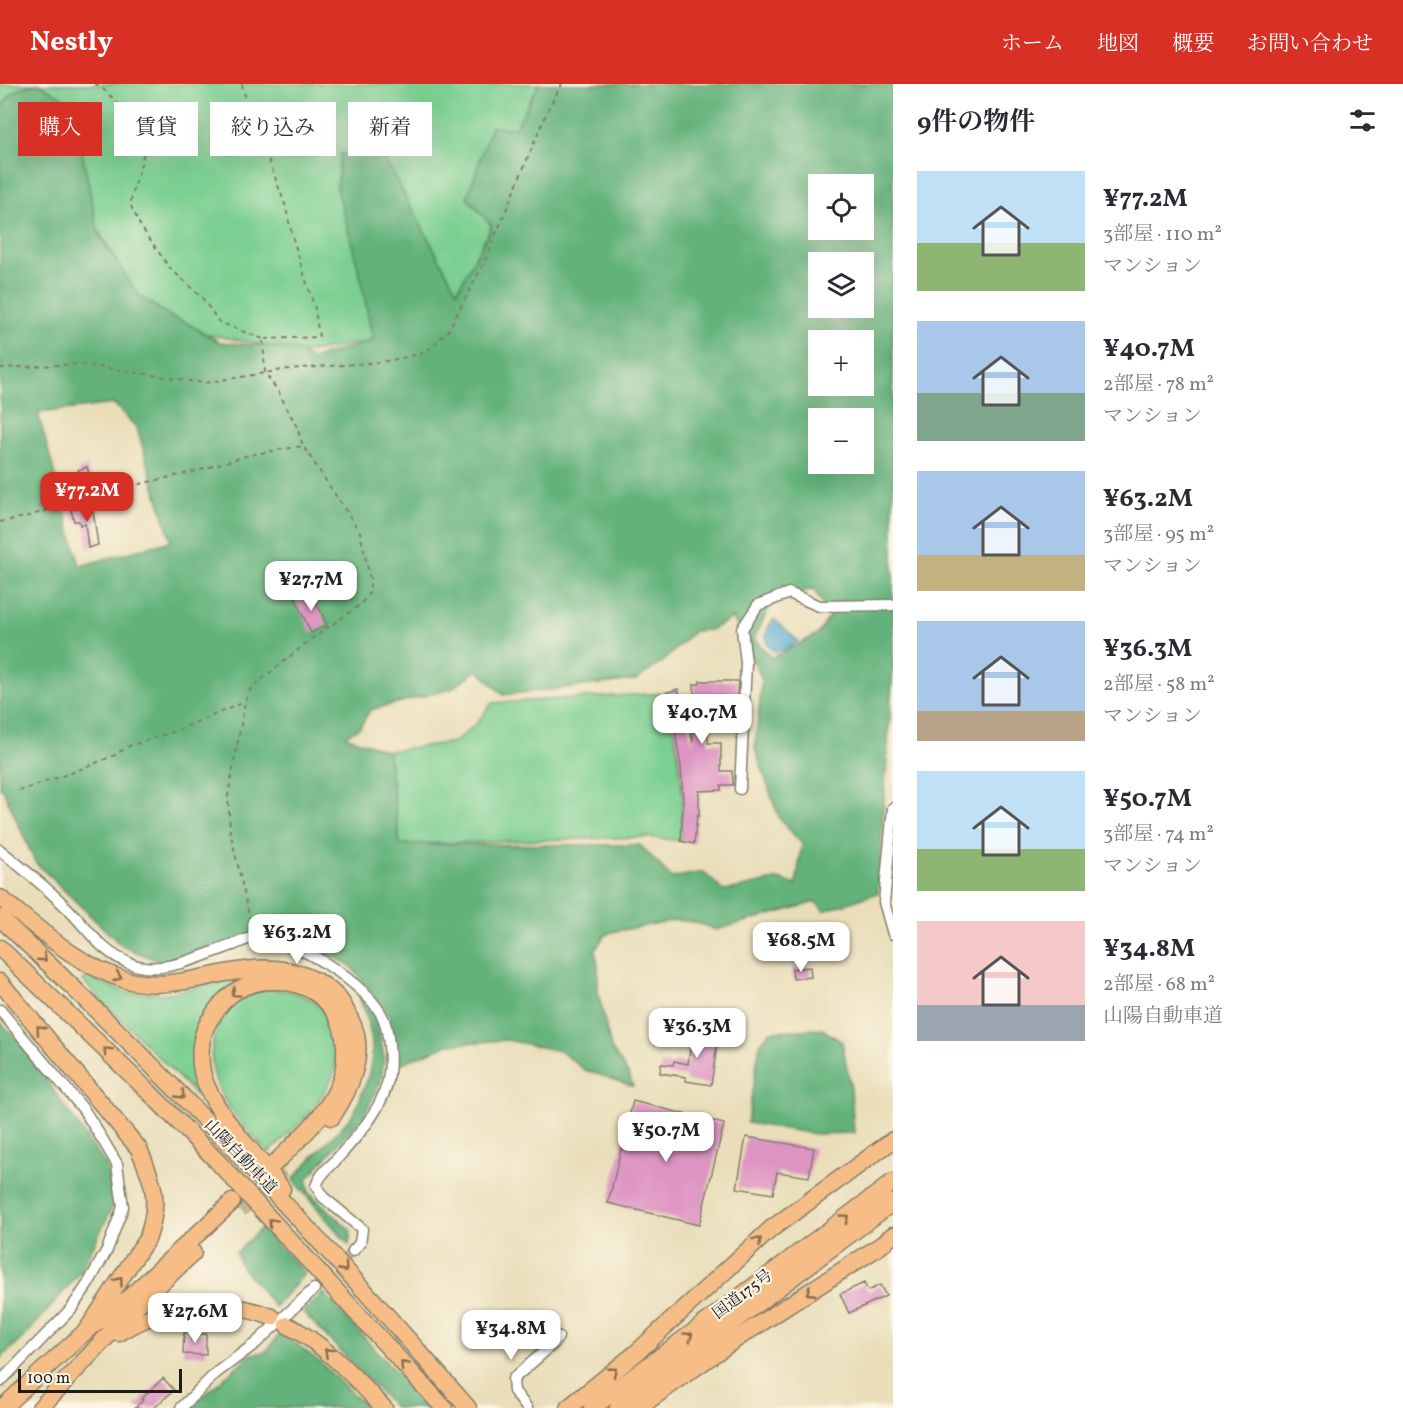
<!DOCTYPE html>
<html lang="ja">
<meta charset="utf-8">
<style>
body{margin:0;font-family:Vollkorn,"Noto Serif JP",serif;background:#f7f7f7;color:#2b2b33;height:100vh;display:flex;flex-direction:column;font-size:22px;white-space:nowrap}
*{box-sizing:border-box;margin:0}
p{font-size:20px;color:#7c7c81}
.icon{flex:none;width:33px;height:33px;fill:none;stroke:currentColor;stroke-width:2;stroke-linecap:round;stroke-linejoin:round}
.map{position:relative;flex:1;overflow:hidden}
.drawer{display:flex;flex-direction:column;background:#fff;width:510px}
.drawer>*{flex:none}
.banner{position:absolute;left:18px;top:18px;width:570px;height:54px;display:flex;gap:12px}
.buttons{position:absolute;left:808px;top:90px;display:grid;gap:12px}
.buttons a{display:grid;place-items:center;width:66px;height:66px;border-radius:0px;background:#fff;box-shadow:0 6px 24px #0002;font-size:30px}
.scale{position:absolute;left:18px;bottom:15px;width:164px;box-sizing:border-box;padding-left:6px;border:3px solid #1c1c1c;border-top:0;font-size:16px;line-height:21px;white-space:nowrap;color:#1c1c1c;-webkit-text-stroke:4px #fcf5e5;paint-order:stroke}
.price{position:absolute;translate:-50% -51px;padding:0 14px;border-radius:12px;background:#fff;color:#222;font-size:20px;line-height:39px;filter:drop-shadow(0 2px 3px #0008)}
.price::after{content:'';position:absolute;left:50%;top:36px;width:18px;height:14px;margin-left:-9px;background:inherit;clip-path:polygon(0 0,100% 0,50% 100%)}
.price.current{background:#d93025;color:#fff}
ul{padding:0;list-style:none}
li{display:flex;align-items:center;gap:18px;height:150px;padding:0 24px}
li span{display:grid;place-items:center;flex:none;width:168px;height:120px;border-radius:0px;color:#555}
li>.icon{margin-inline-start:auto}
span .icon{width:72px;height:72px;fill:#fffc;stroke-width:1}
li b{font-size:26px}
h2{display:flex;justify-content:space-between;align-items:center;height:72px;padding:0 24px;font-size:26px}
.tag{padding:0 21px;border-radius:0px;background:#fff;box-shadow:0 6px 24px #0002;font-size:21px;line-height:54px}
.tag.current{background:#d93025;color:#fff}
header{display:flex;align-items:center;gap:36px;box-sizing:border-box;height:84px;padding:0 30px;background:#d93025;color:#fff}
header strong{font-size:28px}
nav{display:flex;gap:33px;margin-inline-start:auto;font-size:21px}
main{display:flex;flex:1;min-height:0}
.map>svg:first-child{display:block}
.green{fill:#7bcf92;stroke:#4c7657;stroke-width:1.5}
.forest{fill:#64b27c;stroke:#40674c;stroke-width:1.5;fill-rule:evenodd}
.water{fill:#54abd1;stroke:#386476;stroke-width:1.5}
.building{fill:#de94c3}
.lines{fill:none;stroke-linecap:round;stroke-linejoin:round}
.minor-tunnel{stroke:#c0b79a;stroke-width:10;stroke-dasharray:10 5;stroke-linecap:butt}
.highway-tunnel{stroke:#c0b79a;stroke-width:16;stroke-dasharray:16 8;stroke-linecap:butt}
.minor-casing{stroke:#827d6a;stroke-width:13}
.highway-casing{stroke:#827d6a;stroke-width:19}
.path{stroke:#827d6a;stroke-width:2;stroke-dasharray:4.5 4.5;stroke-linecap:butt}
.minor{stroke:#fff;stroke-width:10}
.highway{stroke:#f6be86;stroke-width:16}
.oneway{stroke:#896d51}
.labels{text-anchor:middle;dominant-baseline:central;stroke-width:4.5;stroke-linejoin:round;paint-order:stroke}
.street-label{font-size:16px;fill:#1c1c1c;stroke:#fcf5e5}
</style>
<header>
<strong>Nestly</strong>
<nav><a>ホーム</a><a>地図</a><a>概要</a><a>お問い合わせ</a></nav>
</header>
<main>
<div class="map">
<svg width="893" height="1324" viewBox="0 0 893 1324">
<rect width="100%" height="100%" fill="#fcf5e5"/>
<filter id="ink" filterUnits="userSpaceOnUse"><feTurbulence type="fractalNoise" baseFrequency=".0167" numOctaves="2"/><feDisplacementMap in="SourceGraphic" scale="12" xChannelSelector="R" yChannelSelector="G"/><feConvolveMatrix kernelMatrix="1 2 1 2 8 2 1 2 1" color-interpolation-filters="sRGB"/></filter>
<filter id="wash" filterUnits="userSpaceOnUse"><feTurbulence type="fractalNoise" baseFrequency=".008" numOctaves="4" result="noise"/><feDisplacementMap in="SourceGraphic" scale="24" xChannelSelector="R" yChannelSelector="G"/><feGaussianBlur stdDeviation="1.35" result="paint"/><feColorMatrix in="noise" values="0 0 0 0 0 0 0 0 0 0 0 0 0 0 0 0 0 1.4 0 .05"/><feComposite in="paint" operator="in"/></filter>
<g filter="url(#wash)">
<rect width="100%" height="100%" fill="#e9deb9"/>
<path class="green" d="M0 0H563L452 220 373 257 305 269 155 240 49 65 0 79Z
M665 609C679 660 685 704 681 757L647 753 400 760 388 667 455 658 476 640 492 619Z
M252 889C229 903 203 918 197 948 195 957 211 1015 214 1029L83 897 86 892 128 909H169Z
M265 905C289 905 311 910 326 930 364 984 304 1036 268 1069 251 1049 228 1028 218 1003 201 960 219 917 265 905Z"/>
<path class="forest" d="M40 0 63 14 75 34 99 151 138 211 170 232 185 238 220 258 295 265 311 275 373 257 360 191 337 104 340 70H382L457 207 492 142 467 114 491 43 515 44 539 0H893V583L878 809 824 827 816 818 716 846 694 838 676 836 612 848 604 852 595 866 598 882V908L611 964 629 991 633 1002 585 986 560 967 507 956 449 960 395 982 390 933 350 881 291 853 263 848 161 878 122 862 35 778 3 706 0 705V25C12 6 18 3 40 0ZM819 100H864V146H819ZM819 178H864V224H819ZM819 256H864V302H819ZM114 320 137 344 171 457 80 482 38 329ZM819 334H864V380H819ZM813 504 830 532 818 550 772 574 754 555 770 522ZM733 534 762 595 755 665 779 734 802 760 796 801 779 795 724 807 703 788 672 794 640 761 400 760 388 667 345 652 360 643 370 626 451 605 478 586 503 611 636 596 664 577 694 547 710 546Z
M358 910 376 934 384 973 381 997 364 1031 307 1095 309 1108 351 1147 349 1161 293 1096C311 1072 335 1053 353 1030 357 1024 360 1016 362 1009 379 970 373 948 358 910Z
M0 938 19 957 107 1083 115 1118 80 1189 27 1250 0 1275Z
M822 945 842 958 851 1005 854 1049 815 1050 747 1039 760 960 770 947Z
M261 1144 305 1189 275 1223 241 1182 236 1169Z
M323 1208 428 1324H395L303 1228Z
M281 1248 320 1278 367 1324H190L251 1270 266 1268Z"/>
<path class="water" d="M774 535 798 557 788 564 775 568C762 559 765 546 774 535Z"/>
<g id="blocks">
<path class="building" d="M87 383 98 418 86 421 79 400 82 399 78 386Z
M92 420 98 461 88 464 85 440 80 441 79 437H74L71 426Z
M311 507 327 541 311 549 295 514Z
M700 597H738L735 642 708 641V659H721V687H732L733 701H721V706L699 707V732H697L694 760 681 757 683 718 681 683 675 647 665 609 678 605 693 659 694 600H700Z
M810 883 811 893 793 895 792 885Z
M693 944 719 947 711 1001 686 997V993L660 989 661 980 673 981 674 977 688 980Z
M633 1017 724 1040 699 1141 608 1119Z
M746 1053 814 1064 809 1093 777 1088 773 1110 737 1104Z
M864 1199 868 1207 880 1201 886 1212 849 1229 840 1210Z
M184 1249 206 1250V1271L183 1270Z
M163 1294 174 1306 154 1324H135L143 1316 141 1315Z"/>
</g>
</g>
<g filter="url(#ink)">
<use href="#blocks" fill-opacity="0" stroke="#827d6a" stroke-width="1.5"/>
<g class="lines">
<path class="minor-tunnel" d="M314 1205 353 1167"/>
<path class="highway-tunnel" d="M240 1126 283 1086"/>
<g class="minor-casing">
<path id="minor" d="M740 705 746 579 742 545 758 521 789 509 819 522 893 521
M893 724 884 818 893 850
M0 766C22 784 45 802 65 822 87 843 99 867 129 879 160 893 203 871 233 861 240 858 248 854 255 853 291 851 371 902 384 936 389 951 391 973 389 990 385 1024 356 1053 335 1077 327 1086 320 1090 316 1102L323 1113 362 1145 360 1159 353 1167
M0 926 84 1026 104 1058 117 1080 123 1123 107 1166 88 1200 71 1225 0 1298
M181 1324 216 1289 256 1259 314 1205
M527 1324 514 1307 513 1295 554 1259 558 1253"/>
</g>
<g class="highway-casing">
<path id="highway" d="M0 814C38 844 78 882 126 896 187 913 250 865 310 894 321 899 331 906 339 915 344 921 347 929 350 935 368 967 350 1006 332 1033
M0 834C165 988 320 1153 468 1324
M0 864 149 1008 217 1077 444 1324
M0 898 139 1065C154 1099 160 1117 148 1153L87 1246
M275 1079C301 1053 333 1026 343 989 347 969 346 944 334 927 312 895 264 888 233 909 223 916 215 927 209 937 198 955 198 983 207 1003 224 1041 258 1071 282 1105
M287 1241C326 1261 354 1293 384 1324
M119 1249C167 1219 219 1213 272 1233
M2 1324 87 1246 120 1222 232 1118
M40 1324 130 1228 193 1169
M568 1324 635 1270 771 1145 893 1056
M592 1324 893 1098
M618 1324 893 1118
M638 1324 730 1259 880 1162 893 1151"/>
</g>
<path class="path" d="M95 0C112 8 132 39 144 54L146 61 130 120 140 141 169 183 203 215 219 238 263 255
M242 0 255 52 269 77 285 120 293 155 315 225 319 253 263 255 265 289 278 307 297 343 303 362 360 448 370 495V508L361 520 309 557 251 604 245 618 228 712 230 747 252 844
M0 284 81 280 204 299 289 285 382 278 420 270 432 263 448 247 484 179 549 23 562 0
M0 438 29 432 96 410 193 388 249 371 303 362
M19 707 71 689 113 672 129 662 170 649 245 618"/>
<use href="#minor" class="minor"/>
<use href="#highway" class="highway"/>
</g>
<defs><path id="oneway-chevron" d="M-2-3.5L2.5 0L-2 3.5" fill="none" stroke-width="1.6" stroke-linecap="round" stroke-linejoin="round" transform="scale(1.5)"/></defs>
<g class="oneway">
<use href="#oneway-chevron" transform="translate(43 874) rotate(43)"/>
<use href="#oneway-chevron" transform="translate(118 893) rotate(19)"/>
<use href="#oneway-chevron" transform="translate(235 909) rotate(146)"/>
<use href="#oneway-chevron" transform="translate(40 945) rotate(-131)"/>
<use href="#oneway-chevron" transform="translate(107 967) rotate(-136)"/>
<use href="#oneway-chevron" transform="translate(181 1011) rotate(46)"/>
<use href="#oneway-chevron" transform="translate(845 1134) rotate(-37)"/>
<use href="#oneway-chevron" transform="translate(272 1138) rotate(-133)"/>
<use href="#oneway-chevron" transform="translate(758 1157) rotate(-42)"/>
<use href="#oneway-chevron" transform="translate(344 1184) rotate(48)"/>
<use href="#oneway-chevron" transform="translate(119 1197) rotate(-54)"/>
<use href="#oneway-chevron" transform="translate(810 1208) rotate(147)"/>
<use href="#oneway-chevron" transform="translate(689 1252) rotate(-37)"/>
<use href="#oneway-chevron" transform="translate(328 1268) rotate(-139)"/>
<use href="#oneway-chevron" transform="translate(404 1281) rotate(-133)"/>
<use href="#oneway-chevron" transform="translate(613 1287) rotate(-39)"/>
</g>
</g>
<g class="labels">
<g class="street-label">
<text transform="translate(240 1073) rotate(46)">山陽自動車道</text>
<text transform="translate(743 1211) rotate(-37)">国道175号</text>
</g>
</g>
</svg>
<div class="buttons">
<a><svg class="icon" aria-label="locate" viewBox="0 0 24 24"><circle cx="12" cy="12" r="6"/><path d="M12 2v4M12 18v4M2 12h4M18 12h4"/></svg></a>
<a><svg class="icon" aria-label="layers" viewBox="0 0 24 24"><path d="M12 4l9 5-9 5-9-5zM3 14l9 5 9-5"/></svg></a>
<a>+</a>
<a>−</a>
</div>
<div class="scale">100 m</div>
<b class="price current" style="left:87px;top:439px">¥77.2M</b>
<b class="price" style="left:311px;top:528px">¥27.7M</b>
<b class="price" style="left:702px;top:661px">¥40.7M</b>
<b class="price" style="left:297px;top:881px">¥63.2M</b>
<b class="price" style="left:801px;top:889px">¥68.5M</b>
<b class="price" style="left:697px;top:975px">¥36.3M</b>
<b class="price" style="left:666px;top:1079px">¥50.7M</b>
<b class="price" style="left:195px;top:1260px">¥27.6M</b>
<b class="price" style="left:511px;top:1277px">¥34.8M</b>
<div class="banner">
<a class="tag current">購入</a>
<a class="tag">賃貸</a>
<a class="tag">絞り込み</a>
<a class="tag">新着</a>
</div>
</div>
<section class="drawer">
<h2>9件の物件<svg class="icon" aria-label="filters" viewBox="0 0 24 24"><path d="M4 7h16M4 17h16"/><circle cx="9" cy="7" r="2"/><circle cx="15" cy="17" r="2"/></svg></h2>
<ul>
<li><span style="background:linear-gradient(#bfe0f5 60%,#8fb573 0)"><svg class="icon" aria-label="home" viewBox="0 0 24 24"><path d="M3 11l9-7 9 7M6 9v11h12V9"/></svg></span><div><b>¥77.2M</b><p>3部屋 · 110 m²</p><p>マンション</p></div></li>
<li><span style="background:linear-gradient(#a9c7e8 60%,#7fa58c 0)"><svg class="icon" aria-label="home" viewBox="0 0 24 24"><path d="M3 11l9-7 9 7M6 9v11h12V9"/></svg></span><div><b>¥40.7M</b><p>2部屋 · 78 m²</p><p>マンション</p></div></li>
<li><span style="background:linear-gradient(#a9c7e8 70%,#c2b280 0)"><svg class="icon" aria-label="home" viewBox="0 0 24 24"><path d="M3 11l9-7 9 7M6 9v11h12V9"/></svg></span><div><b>¥63.2M</b><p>3部屋 · 95 m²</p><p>マンション</p></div></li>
<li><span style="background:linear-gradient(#a9c7e8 75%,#b9a48a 0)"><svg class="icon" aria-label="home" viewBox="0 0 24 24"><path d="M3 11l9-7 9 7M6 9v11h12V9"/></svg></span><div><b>¥36.3M</b><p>2部屋 · 58 m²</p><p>マンション</p></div></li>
<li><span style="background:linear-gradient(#bfe0f5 65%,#8fb573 0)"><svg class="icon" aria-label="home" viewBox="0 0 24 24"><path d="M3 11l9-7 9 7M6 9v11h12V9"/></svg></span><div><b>¥50.7M</b><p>3部屋 · 74 m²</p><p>マンション</p></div></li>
<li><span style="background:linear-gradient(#f6c9c9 70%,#9aa5b1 0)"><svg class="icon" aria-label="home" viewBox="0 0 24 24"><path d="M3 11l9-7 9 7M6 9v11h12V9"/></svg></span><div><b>¥34.8M</b><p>2部屋 · 68 m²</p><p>山陽自動車道</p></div></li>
</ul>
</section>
</main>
